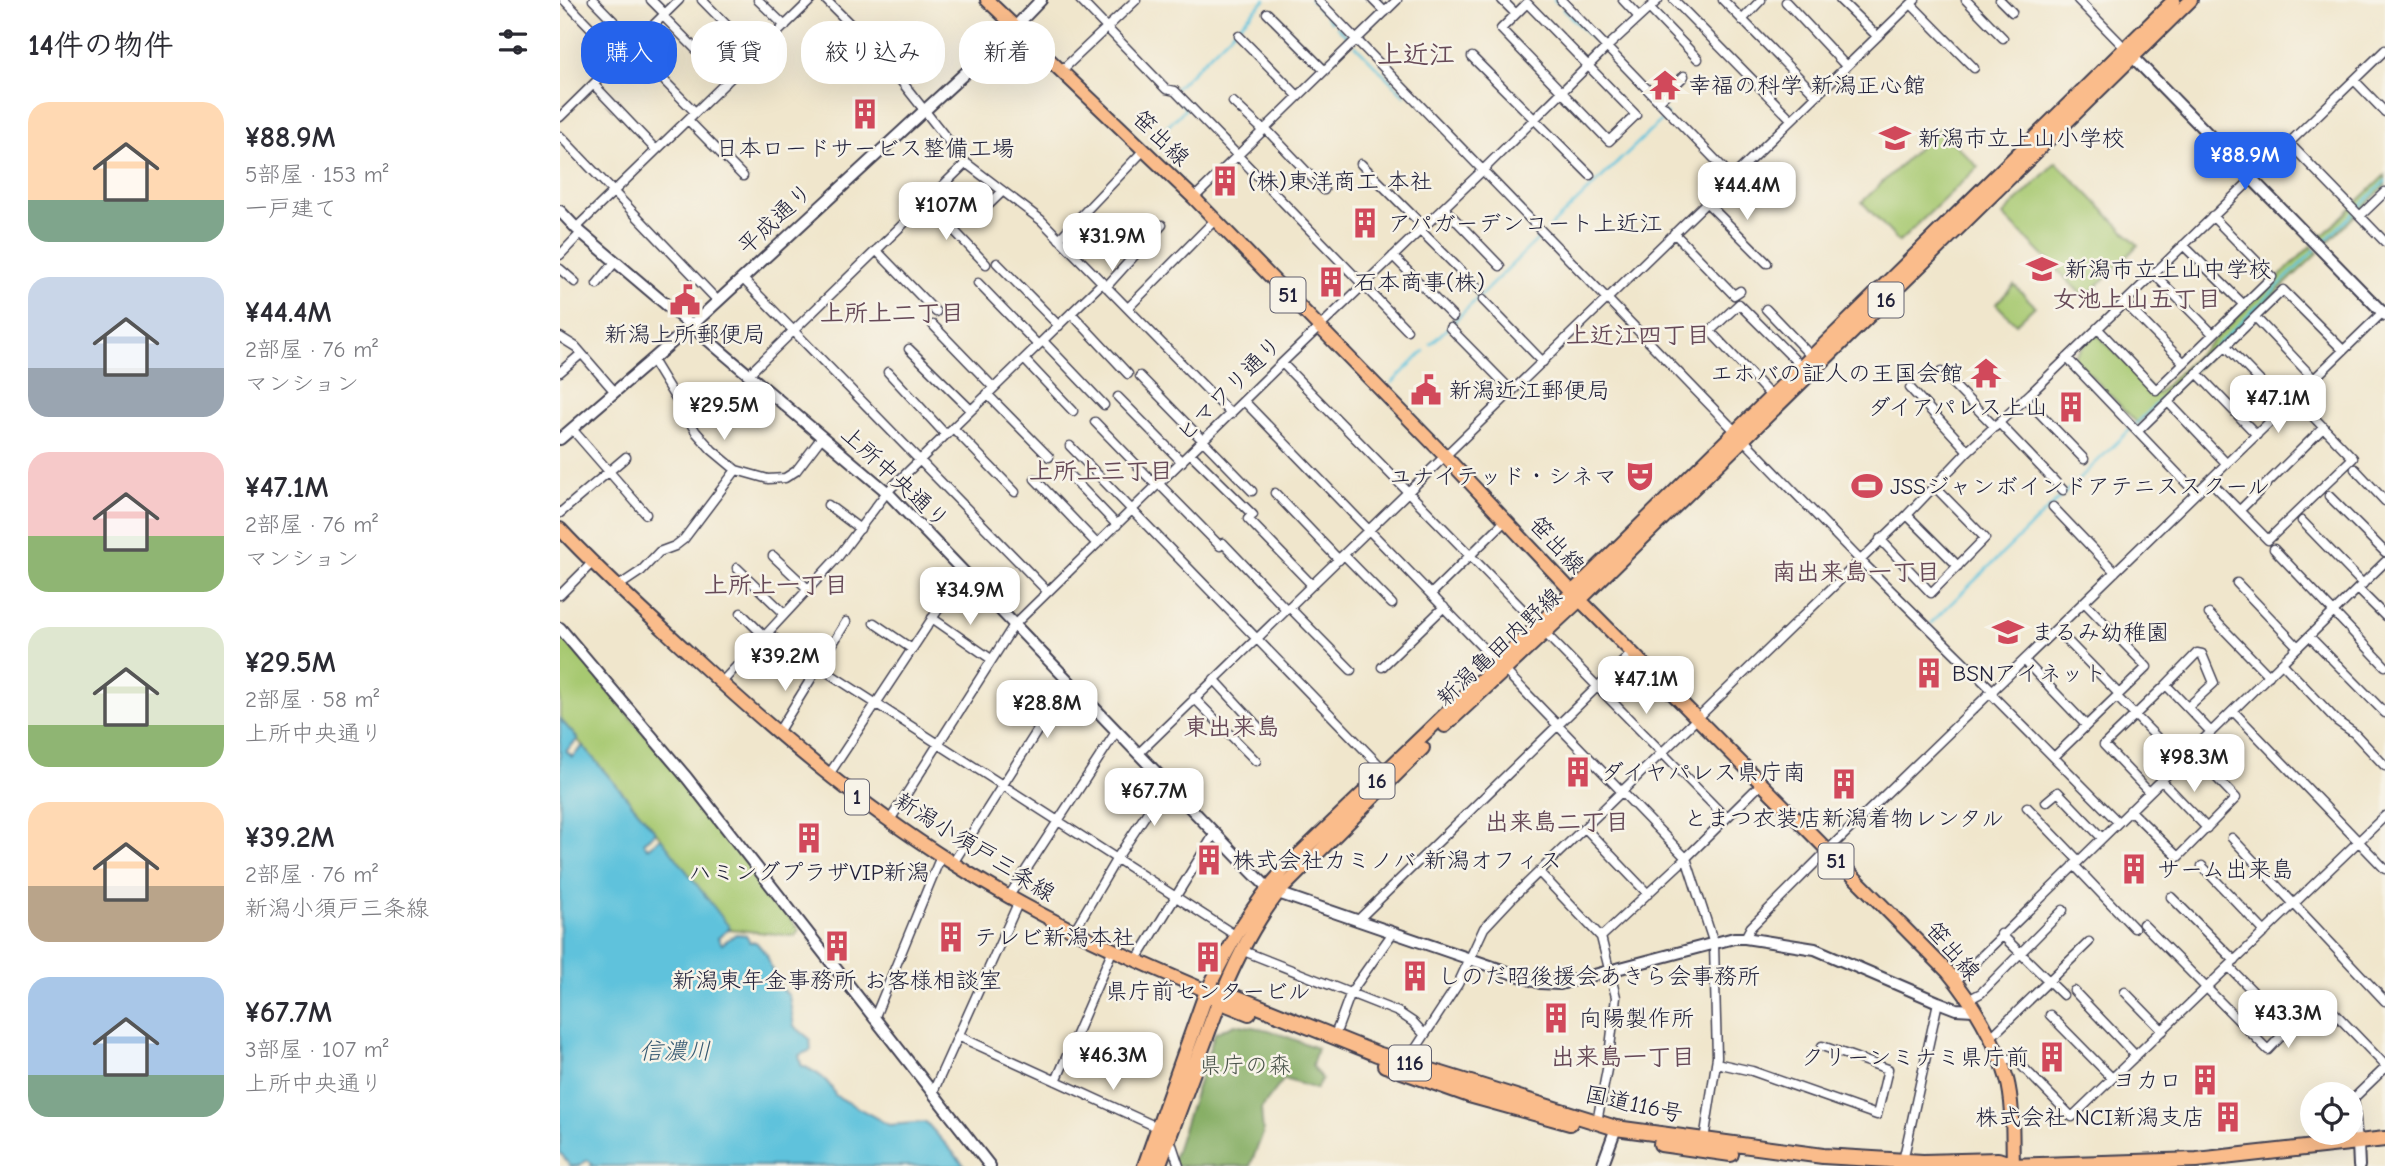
<!DOCTYPE html>
<html lang="ja">
<meta charset="utf-8">
<style>
body{margin:0;font-family:"Comic Neue","Klee One",sans-serif;background:#f2f2f3;color:#2b2b33;height:100vh;display:flex;flex-direction:column;font-size:26px;white-space:nowrap}
*{box-sizing:border-box;margin:0}
p{font-size:23px;color:#7c7c81}
.icon{flex:none;width:38px;height:38px;fill:none;stroke:currentColor;stroke-width:2;stroke-linecap:round;stroke-linejoin:round}
.map{position:relative;flex:1;overflow:hidden}
.sheet{display:flex;flex-direction:column;background:#fff;width:560px}
.sheet>*{flex:none}
.top-card{position:absolute;left:21px;top:21px;width:665px;height:63px;display:flex;gap:14px}
.buttons{position:absolute;left:1740px;top:1082px;display:grid;gap:14px}
.buttons a{display:grid;place-items:center;width:63px;height:63px;border-radius:50%;background:#fff;box-shadow:0 7px 28px #0002;font-size:35px}
.price{position:absolute;translate:-50% -60px;padding:0 16px;border-radius:14px;background:#fff;color:#222;font-size:23px;line-height:46px;filter:drop-shadow(0 2px 4px #0008)}
.price::after{content:'';position:absolute;left:50%;top:42px;width:21px;height:16px;margin-left:-10px;background:inherit;clip-path:polygon(0 0,100% 0,50% 100%)}
.price.on{background:#2563eb;color:#fff}
ul{padding:0;list-style:none}
li{display:flex;align-items:center;gap:21px;height:175px;padding:0 28px}
li span{display:grid;place-items:center;flex:none;width:196px;height:140px;border-radius:21px;color:#555}
li>.icon{margin-inline-start:auto}
span .icon{width:84px;height:84px;fill:#fffc;stroke-width:1}
li b{font-size:30px}
h2{display:flex;justify-content:space-between;align-items:center;height:84px;padding:0 28px;font-size:30px}
.tag{padding:0 24px;border-radius:28px;background:#fff;box-shadow:0 7px 28px #0002;font-size:24px;line-height:63px}
.tag.on{background:#2563eb;color:#fff}
main{display:flex;flex:1;min-height:0}
.map>svg:first-child{display:block}
.green{fill:#a7c971;stroke:#647656;stroke-width:2}
.forest{fill:#85ad63;stroke:#54684f;stroke-width:2}
.water{fill:#5ec2dc;stroke:#40728c;stroke-width:2}
.lines{fill:none;stroke-linecap:round;stroke-linejoin:round}
.stream{stroke:#5ec2dc;stroke-width:2.5}
.minor-casing{stroke:#413f51;stroke-width:11}
.tertiary-casing{stroke:#413f51;stroke-width:14}
.primary-casing{stroke:#413f51;stroke-width:16}
.trunk-casing{stroke:#413f51;stroke-width:18}
.minor{stroke:#fff;stroke-width:8}
.tertiary{stroke:#fff;stroke-width:10}
.primary{stroke:#fabc8b;stroke-width:12}
.trunk{stroke:#fabc8b;stroke-width:14}
.labels{text-anchor:middle;dominant-baseline:central;stroke-width:5;stroke-linejoin:round;paint-order:stroke}
.shield{fill:#f7f3e8;stroke:#62616f;stroke-width:2}
.shield-label{font-size:21px;font-weight:bold;fill:#22223b}
.poi-label{font-size:23px;fill:#22223b;stroke:#f7f3e8;text-anchor:start}
.street-label{font-size:23px;fill:#22223b;stroke:#f7f3e8}
.park-label{font-size:23px;fill:#4a544b;stroke:#f7f3e8}
.neighbourhood-label{font-size:24px;font-weight:bold;fill:#674a58;stroke:#f7f3e8}
.water-label{font-size:24px;font-style:italic;fill:#375a73;stroke:#f7f3e8}
.quarter-label{font-size:26px;font-weight:bold;fill:#674a58;stroke:#f7f3e8}
</style>
<main>
<section class="sheet">
<h2>14件の物件<svg class="icon" aria-label="filters" viewBox="0 0 24 24"><path d="M4 7h16M4 17h16"/><circle cx="9" cy="7" r="2"/><circle cx="15" cy="17" r="2"/></svg></h2>
<ul>
<li><span style="background:linear-gradient(#ffd9b3 70%,#7fa58c 0)"><svg class="icon" aria-label="home" viewBox="0 0 24 24"><path d="M3 11l9-7 9 7M6 9v11h12V9"/></svg></span><div><b>¥88.9M</b><p>5部屋 · 153 m²</p><p>一戸建て</p></div></li>
<li><span style="background:linear-gradient(#c9d6e8 65%,#9aa5b1 0)"><svg class="icon" aria-label="home" viewBox="0 0 24 24"><path d="M3 11l9-7 9 7M6 9v11h12V9"/></svg></span><div><b>¥44.4M</b><p>2部屋 · 76 m²</p><p>マンション</p></div></li>
<li><span style="background:linear-gradient(#f6c9c9 60%,#8fb573 0)"><svg class="icon" aria-label="home" viewBox="0 0 24 24"><path d="M3 11l9-7 9 7M6 9v11h12V9"/></svg></span><div><b>¥47.1M</b><p>2部屋 · 76 m²</p><p>マンション</p></div></li>
<li><span style="background:linear-gradient(#dfe7d0 70%,#8fb573 0)"><svg class="icon" aria-label="home" viewBox="0 0 24 24"><path d="M3 11l9-7 9 7M6 9v11h12V9"/></svg></span><div><b>¥29.5M</b><p>2部屋 · 58 m²</p><p>上所中央通り</p></div></li>
<li><span style="background:linear-gradient(#ffd9b3 60%,#b9a48a 0)"><svg class="icon" aria-label="home" viewBox="0 0 24 24"><path d="M3 11l9-7 9 7M6 9v11h12V9"/></svg></span><div><b>¥39.2M</b><p>2部屋 · 76 m²</p><p>新潟小須戸三条線</p></div></li>
<li><span style="background:linear-gradient(#a9c7e8 70%,#7fa58c 0)"><svg class="icon" aria-label="home" viewBox="0 0 24 24"><path d="M3 11l9-7 9 7M6 9v11h12V9"/></svg></span><div><b>¥67.7M</b><p>3部屋 · 107 m²</p><p>上所中央通り</p></div></li>
</ul>
</section>
<div class="map">
<svg width="1825" height="1166" viewBox="0 0 1825 1166">
<rect width="100%" height="100%" fill="#f7f3e8"/>
<filter id="ink" filterUnits="userSpaceOnUse"><feTurbulence type="fractalNoise" baseFrequency=".0143" numOctaves="2"/><feDisplacementMap in="SourceGraphic" scale="14" xChannelSelector="R" yChannelSelector="G"/><feConvolveMatrix kernelMatrix="1 2 1 2 8 2 1 2 1" color-interpolation-filters="sRGB"/></filter>
<filter id="wash" filterUnits="userSpaceOnUse"><feTurbulence type="fractalNoise" baseFrequency=".00686" numOctaves="4" result="noise"/><feDisplacementMap in="SourceGraphic" scale="28" xChannelSelector="R" yChannelSelector="G"/><feGaussianBlur stdDeviation="1.57" result="paint"/><feColorMatrix in="noise" values="0 0 0 0 0 0 0 0 0 0 0 0 0 0 0 0 0 1.4 0 .05"/><feComposite in="paint" operator="in"/></filter>
<g filter="url(#wash)">
<rect width="100%" height="100%" fill="#f0e6cc"/>
<path class="green" d="M1379 128 1418 167 1339 242 1302 202Z
M1496 162 1578 245 1525 298 1443 215Z
M1825 175V186L1767 243 1761 237Z
M1751 246 1758 253 1578 424 1513 357 1536 333 1597 394Z
M1454 285 1475 306 1456 324 1436 304Z
M0 633C83 730 162 829 239 930L234 936 170 929 96 832 0 719Z"/>
<path class="forest" d="M675 1024 709 1030 757 1048 752 1066 762 1079 756 1089 724 1079 701 1109 703 1133 690 1166H611L655 1033Z"/>
<path class="water" d="M0 719 18 739 6 751 12 757 23 746 96 832 83 842 87 848 101 838 170 928 158 938 162 944 176 934 186 935 190 942H196L207 955 215 981 229 996 234 1026 250 1039 251 1050 239 1055 241 1065C256 1072 269 1079 275 1095L329 1125 366 1122 405 1166H31L32 1164 28 1160 18 1166H10L0 1152Z"/>
<g class="lines">
<path class="stream" d="M751 0 753 2
M994 0 997 2
M757 7 761 11
M1003 9 1032 38
M766 16 772 22
M777 27 790 39
M796 46 845 96
M1054 60 1061 68
M616 88 705 0
M593 141 626 108 612 94
M1797 209 1825 181
M988 229 1107 115 1105 113
M1760 246 1793 213
M871 344 979 238
M832 383 864 351
M1371 623 1755 250"/>
</g>
</g>
<g filter="url(#ink)">
<g class="lines">
<g class="minor-casing">
<path id="minor" d="M4 0 60 58
M33 0 75 43
M91 0 105 14
M142 0 195 54
M198 0 225 26
M266 0 319 53 406 163 481 220 671 414
M520 0 606 89 615 91 847 330
M758 0 1299 559 1433 691
M813 0 825 12
M942 0 956 14
M1001 0 1172 177
M1063 0 1079 17
M1114 0 1231 119
M1163 0 1256 95
M1280 0 1317 36
M1406 0 1443 38
M1440 0 1452 12
M1518 0 1565 48
M1226 2 1286 66
M967 3 1076 115 1049 141 941 29Z
M1351 4 1414 68
M1089 8 1138 59
M707 13 764 70
M103 16 167 81
M1182 20 1201 0
M679 36 738 96
M71 47 135 112
M912 57 1030 175
M501 71 576 0
M1794 80 1825 112
M36 87 96 150
M1099 101 1124 76
M673 102 703 130
M0 117 119 0
M128 120 183 176
M705 128 764 190
M0 136 158 301
M1729 143 1800 216
M801 164 864 227
M1825 192 1800 216 1825 242
M634 198 837 0
M366 201 426 264
M1146 202 1207 263
M884 208 940 266
M411 222 443 191
M16 228 251 0
M860 230 920 290
M1114 233 1174 295 1180 291
M499 239 584 150
M1623 245 1684 305
M316 250 376 312
M0 255 21 233
M833 256 893 317
M437 263 499 326
M0 269 15 282
M1593 273 1653 334
M182 278 488 592
M418 283 478 345
M37 284 55 262
M546 287 602 225
M923 300 983 362
M1564 302 1624 363
M568 308 655 220
M1206 309 1251 356
M511 313 568 374
M1696 318 1754 379
M373 325 434 388
M890 328 952 391
M1537 328 1596 390 1712 277 1652 216
M0 337 16 347 55 392
M483 341 544 405
M1666 346 1725 407
M349 349 411 410
M1507 358 1636 493
M464 359 513 411
M92 360 136 432 152 450 176 470 208 479 225 478 236 471 262 437
M722 363 977 624
M0 372 21 354
M328 372 386 435
M1381 372 1435 427
M1637 373 1697 435
M188 375 406 163
M580 376 692 491
M1350 388 1408 451
M427 394 489 457
M1211 396 1150 331 1179 304 1241 366
M558 397 622 462
M1465 398 1524 459
M684 401 1126 858 1154 944 1157 1057 1144 1140
M1608 402 1667 464
M535 422 597 486
M1439 423 1503 490
M393 428 455 492
M12 429 86 514
M1578 431 1723 290 1783 350
M510 446 826 772
M631 454 693 515
M1795 469 1825 501
M511 477 557 525
M475 479 537 544
M1650 481 1708 540 1793 458 1735 398
M599 484 660 546
M715 493 779 560
M1769 496 1825 552
M268 505 300 529
M1493 507 1555 572
M1680 510 1764 427
M0 513 66 457
M1347 515 1398 566
M688 519 752 585
M1742 521 1803 584
M1320 539 1371 593 1425 538 1374 486
M663 543 726 609
M1714 549 1825 666
M784 555 832 604
M213 556 248 589
M177 568 225 614
M1677 583 1738 647
M57 587 81 571 99 552 115 546 124 539 176 470
M1798 589 1825 616
M871 594 946 520
M0 595 32 563
M729 607 791 670
M181 613 205 637
M1649 614 1709 676
M372 618 431 659
M314 623 352 649
M1496 629 1559 694
M985 633 1166 818
M208 634 675 935
M1749 636 1825 713
M1464 660 1526 725
M1722 663 1777 721 1794 733 1825 766
M822 667 884 607
M654 679 701 730
M161 683 278 557 327 492 542 283
M1430 693 1558 822
M1557 697 1620 761
M634 698 696 761
M1628 707 1654 683 1642 654 1637 653 1606 685 1651 732
M1673 711 1825 869
M217 734 286 622
M578 754 1355 0
M1494 757 1587 667 1524 602
M268 776 403 572
M1601 780 1647 828
M1589 792 1544 745 1606 685
M1486 802 1498 792 1542 838
M1467 807 1518 860
M1570 810 1618 857 1676 798 1631 751
M330 820 454 625 722 363 923 170 1047 47 1098 0
M1025 828 1088 894
M1672 838 1825 1001
M393 863 509 681
M1514 865 1574 928
M1642 866 1705 932
M979 872 1041 937
M449 896 556 732
M1611 897 1675 961
M797 921 1072 653
M1583 924 1708 1050 1729 1028 1669 967
M514 931 557 858 607 783
M1441 934 1503 995
M1185 938 1191 927 1267 851 1824 311
M681 950 838 1012 853 1022 864 1034
M576 961 655 833
M1396 981 1825 562
M1514 991 1576 1056
M1565 992 1603 1031
M1408 1000 1421 993 1503 910
M1766 1004 1825 1065
M1490 1015 1552 1078
M314 1019 381 856
M398 1036 599 1128
M774 1038 791 992 832 934
M1430 1038 1529 942
M1440 1059H1455L1512 1117 1825 816
M847 1062 898 984 924 928 954 896 1347 515 1408 451 1471 393 1825 50
M1156 1063 1192 1071 1317 1115 1328 1069 1262 1046
M496 1081 553 949
M373 1092 459 901
M1037 1122 1048 1064 1056 997 1041 937 1126 858 1201 784
M610 1139 619 1166
M1798 1143 1794 1098 1825 1068
M1343 1161 1378 1002"/>
</g>
<g class="tertiary-casing">
<path id="tertiary" d="M1569 53 1825 315
M0 211 17 229 327 492 692 872 707 887 718 893 980 983 1000 984 1174 938H1185L1255 949 1378 1002 1396 1009 1414 1010
M0 439 130 327 455 27 481 0
M0 628 127 778 430 1166
M1798 1143 1799 1166
M1042 1166 1056 1128"/>
</g>
<g class="primary-casing">
<path id="primary" d="M427 0 634 198 886 457 1020 600 1387 971C1412 1001 1436 1041 1447 1079 1454 1106 1452 1137 1453 1165
M0 529C41 573 86 613 130 654 212 730 296 802 391 862 472 914 559 954 647 991 672 941 691 904 730 863L1005 599 1614 0
M885 726 1020 600 1631 0
M663 992C678 956 694 924 718 893L863 748"/>
</g>
<g class="trunk-casing">
<path id="trunk" d="M647 991 663 992 817 1054 1056 1128 1263 1156 1363 1162 1438 1160 1453 1165
M647 991 659 1001 689 1013
M825 1065 909 1095 1010 1123
M1101 1144 1171 1154
M585 1166 647 991
M598 1166 662 994
M1448 1166 1637 1160 1825 1139"/>
</g>
<use href="#minor" class="minor"/>
<use href="#tertiary" class="tertiary"/>
<use href="#primary" class="primary"/>
<use href="#trunk" class="trunk"/>
</g>
</g>
<defs>
<g id="temple-bare" transform="scale(2.415)"><path d="M0-6L5-2H3V0L6.5 2.5H4V6H1.5V3h-3V6H-4V2.5H-6.5L-3 0V-2H-5Z" fill="#d1495b" stroke="#f7f3e8" stroke-width="2.5" paint-order="stroke"/></g>
<g id="building-bare" transform="scale(2.415)"><path d="M-4-6H4V6H1V3H-1V6H-4ZM-2.5-4.3h1.7v1.8h-1.7ZM.8-4.3h1.7v1.8H.8ZM-2.5-1h1.7V.8h-1.7ZM.8-1h1.7V.8H.8Z" fill="#d1495b" stroke="#f7f3e8" stroke-width="2.5" paint-order="stroke"/></g>
<g id="school-bare" transform="scale(2.415)"><path d="M0-5L7-2L0 1L-7-2ZM-4 1L0 2.5L4 1V4Q0 6-4 4Z" fill="#d1495b" stroke="#f7f3e8" stroke-width="2.5" paint-order="stroke"/></g>
<g id="civic-bare" transform="scale(2.415)"><path d="M-.6-6.5H3V-4.5H.6V-3L4-1V1h2V6H-6V1h2V-1L-.6-3ZM-1.2 2.5V6h2.4V2.5Z" fill="#d1495b" stroke="#f7f3e8" stroke-width="2.5" paint-order="stroke"/></g>
<g id="theatre-bare" transform="scale(2.415)"><path d="M-5-5.5Q0-4 5-5.5V0Q5 5 0 6Q-5 5-5 0ZM-3.3-2.5H-1v1.5H-3.3ZM1-2.5H3.3v1.5H1ZM-2.8 1Q0 5.5 2.8 1Z" fill="#d1495b" stroke="#f7f3e8" stroke-width="2.5" paint-order="stroke"/></g>
<g id="stadium-bare" transform="scale(2.415)"><path d="M0-5a6.5 5 0 1 0 0 10a6.5 5 0 1 0 0-10ZM-3.5-1.8h7v3.6h-7Z" fill="#d1495b" stroke="#f7f3e8" stroke-width="2.5" paint-order="stroke"/></g>
</defs>
<g fill-rule="evenodd">
<use href="#temple-bare" x="1105" y="85"/>
<use href="#building-bare" x="305" y="114"/>
<use href="#school-bare" x="1335" y="138"/>
<use href="#building-bare" x="665" y="181"/>
<use href="#building-bare" x="805" y="223"/>
<use href="#school-bare" x="1482" y="269"/>
<use href="#building-bare" x="771" y="282"/>
<use href="#civic-bare" x="125" y="300"/>
<use href="#temple-bare" x="1426" y="373"/>
<use href="#civic-bare" x="866" y="390"/>
<use href="#building-bare" x="1511" y="407"/>
<use href="#theatre-bare" x="1080" y="476"/>
<use href="#stadium-bare" x="1307" y="486"/>
<use href="#school-bare" x="1448" y="632"/>
<use href="#building-bare" x="1369" y="673"/>
<use href="#building-bare" x="1018" y="772"/>
<use href="#building-bare" x="1284" y="784"/>
<use href="#building-bare" x="249" y="838"/>
<use href="#building-bare" x="649" y="860"/>
<use href="#building-bare" x="1574" y="869"/>
<use href="#building-bare" x="391" y="937"/>
<use href="#building-bare" x="277" y="946"/>
<use href="#building-bare" x="648" y="957"/>
<use href="#building-bare" x="855" y="976"/>
<use href="#building-bare" x="996" y="1018"/>
<use href="#building-bare" x="1492" y="1057"/>
<use href="#building-bare" x="1645" y="1080"/>
<use href="#building-bare" x="1668" y="1117"/>
</g>
<g class="labels">
<g class="shield">
<rect x="710.5" y="277.5" width="35" height="35" rx="5"/>
<rect x="1308.5" y="282.5" width="35" height="35" rx="5"/>
<rect x="799.5" y="763.5" width="35" height="35" rx="5"/>
<rect x="285" y="779.5" width="24" height="35" rx="5"/>
<rect x="1258.5" y="843.5" width="35" height="35" rx="5"/>
<rect x="829" y="1045.5" width="42" height="35" rx="5"/>
</g>
<g class="shield-label">
<text x="728" y="295">51</text>
<text x="1326" y="300">16</text>
<text x="817" y="781">16</text>
<text x="297" y="797">1</text>
<text x="1276" y="861">51</text>
<text x="850" y="1063">116</text>
</g>
<g class="poi-label">
<text x="1128" y="85">幸福の科学 新潟正心館</text>
<text x="1358" y="138">新潟市立上山小学校</text>
<text x="305" y="148" text-anchor="middle">日本ロードサービス整備工場</text>
<text x="688" y="181">(株)東洋商工 本社</text>
<text x="828" y="223">アパガーデンコート上近江</text>
<text x="1505" y="269">新潟市立上山中学校</text>
<text x="794" y="282">石本商事(株)</text>
<text x="125" y="334" text-anchor="middle">新潟上所郵便局</text>
<text x="1403" y="373" text-anchor="end">エホバの証人の王国会館</text>
<text x="889" y="390">新潟近江郵便局</text>
<text x="1488" y="407" text-anchor="end">ダイアパレス上山</text>
<text x="1057" y="476" text-anchor="end">ユナイテッド・シネマ</text>
<text x="1330" y="486">JSSジャンボインドアテニススクール</text>
<text x="1471" y="632">まるみ幼稚園</text>
<text x="1392" y="673">BSNアイネット</text>
<text x="1041" y="772">ダイヤパレス県庁南</text>
<text x="1284" y="818" text-anchor="middle">とまつ衣装店新潟着物レンタル</text>
<text x="672" y="860">株式会社カミノバ 新潟オフィス</text>
<text x="1597" y="869">サーム出来島</text>
<text x="249" y="872" text-anchor="middle">ハミングプラザVIP新潟</text>
<text x="414" y="937">テレビ新潟本社</text>
<text x="878" y="976">しのだ昭後援会あきら会事務所</text>
<text x="277" y="980" text-anchor="middle">新潟東年金事務所 お客様相談室</text>
<text x="648" y="991" text-anchor="middle">県庁前センタービル</text>
<text x="1019" y="1018">向陽製作所</text>
<text x="1469" y="1057" text-anchor="end">クリーンミナミ県庁前</text>
<text x="1622" y="1080" text-anchor="end">ヨカロ</text>
<text x="1645" y="1117" text-anchor="end">株式会社 NCI新潟支店</text>
</g>
<g class="street-label">
<text transform="translate(601 138) rotate(44)">笹出線</text>
<text transform="translate(215 219) rotate(-43)">平成通り</text>
<text transform="translate(669 389) rotate(-45)">ヒマワリ通り</text>
<text transform="translate(335 477) rotate(43)">上所中央通り</text>
<text transform="translate(997 545) rotate(47)">笹出線</text>
<text transform="translate(939 647) rotate(-43)">新潟亀田内野線</text>
<text transform="translate(415 847) rotate(32)">新潟小須戸三条線</text>
<text transform="translate(1393 951) rotate(49)">笹出線</text>
<text transform="translate(1074 1104) rotate(12)">国道116号</text>
</g>
<g class="park-label">
<text x="685" y="1065">県庁の森</text>
</g>
<g class="neighbourhood-label">
<text x="1577" y="299">女池上山五丁目</text>
<text x="332" y="313">上所上二丁目</text>
<text x="1078" y="335">上近江四丁目</text>
<text x="541" y="471">上所上三丁目</text>
<text x="1296" y="572">南出来島一丁目</text>
<text x="216" y="585">上所上一丁目</text>
<text x="672" y="727">東出来島</text>
<text x="997" y="822">出来島二丁目</text>
<text x="1063" y="1057">出来島一丁目</text>
</g>
<g class="water-label">
<text x="115" y="1051">信濃川</text>
</g>
<g class="quarter-label">
<text x="856" y="55">上近江</text>
</g>
</g>
</svg>
<div class="buttons">
<a><svg class="icon" aria-label="locate" viewBox="0 0 24 24"><circle cx="12" cy="12" r="6"/><path d="M12 2v4M12 18v4M2 12h4M18 12h4"/></svg></a>
</div>
<b class="price on" style="left:1685px;top:192px">¥88.9M</b>
<b class="price" style="left:1187px;top:222px">¥44.4M</b>
<b class="price" style="left:386px;top:242px">¥107M</b>
<b class="price" style="left:552px;top:273px">¥31.9M</b>
<b class="price" style="left:1718px;top:435px">¥47.1M</b>
<b class="price" style="left:164px;top:442px">¥29.5M</b>
<b class="price" style="left:410px;top:627px">¥34.9M</b>
<b class="price" style="left:225px;top:693px">¥39.2M</b>
<b class="price" style="left:1086px;top:716px">¥47.1M</b>
<b class="price" style="left:487px;top:740px">¥28.8M</b>
<b class="price" style="left:1634px;top:794px">¥98.3M</b>
<b class="price" style="left:594px;top:828px">¥67.7M</b>
<b class="price" style="left:1728px;top:1050px">¥43.3M</b>
<b class="price" style="left:553px;top:1092px">¥46.3M</b>
<div class="top-card">
<a class="tag on">購入</a>
<a class="tag">賃貸</a>
<a class="tag">絞り込み</a>
<a class="tag">新着</a>
</div>
</div>
</main>
